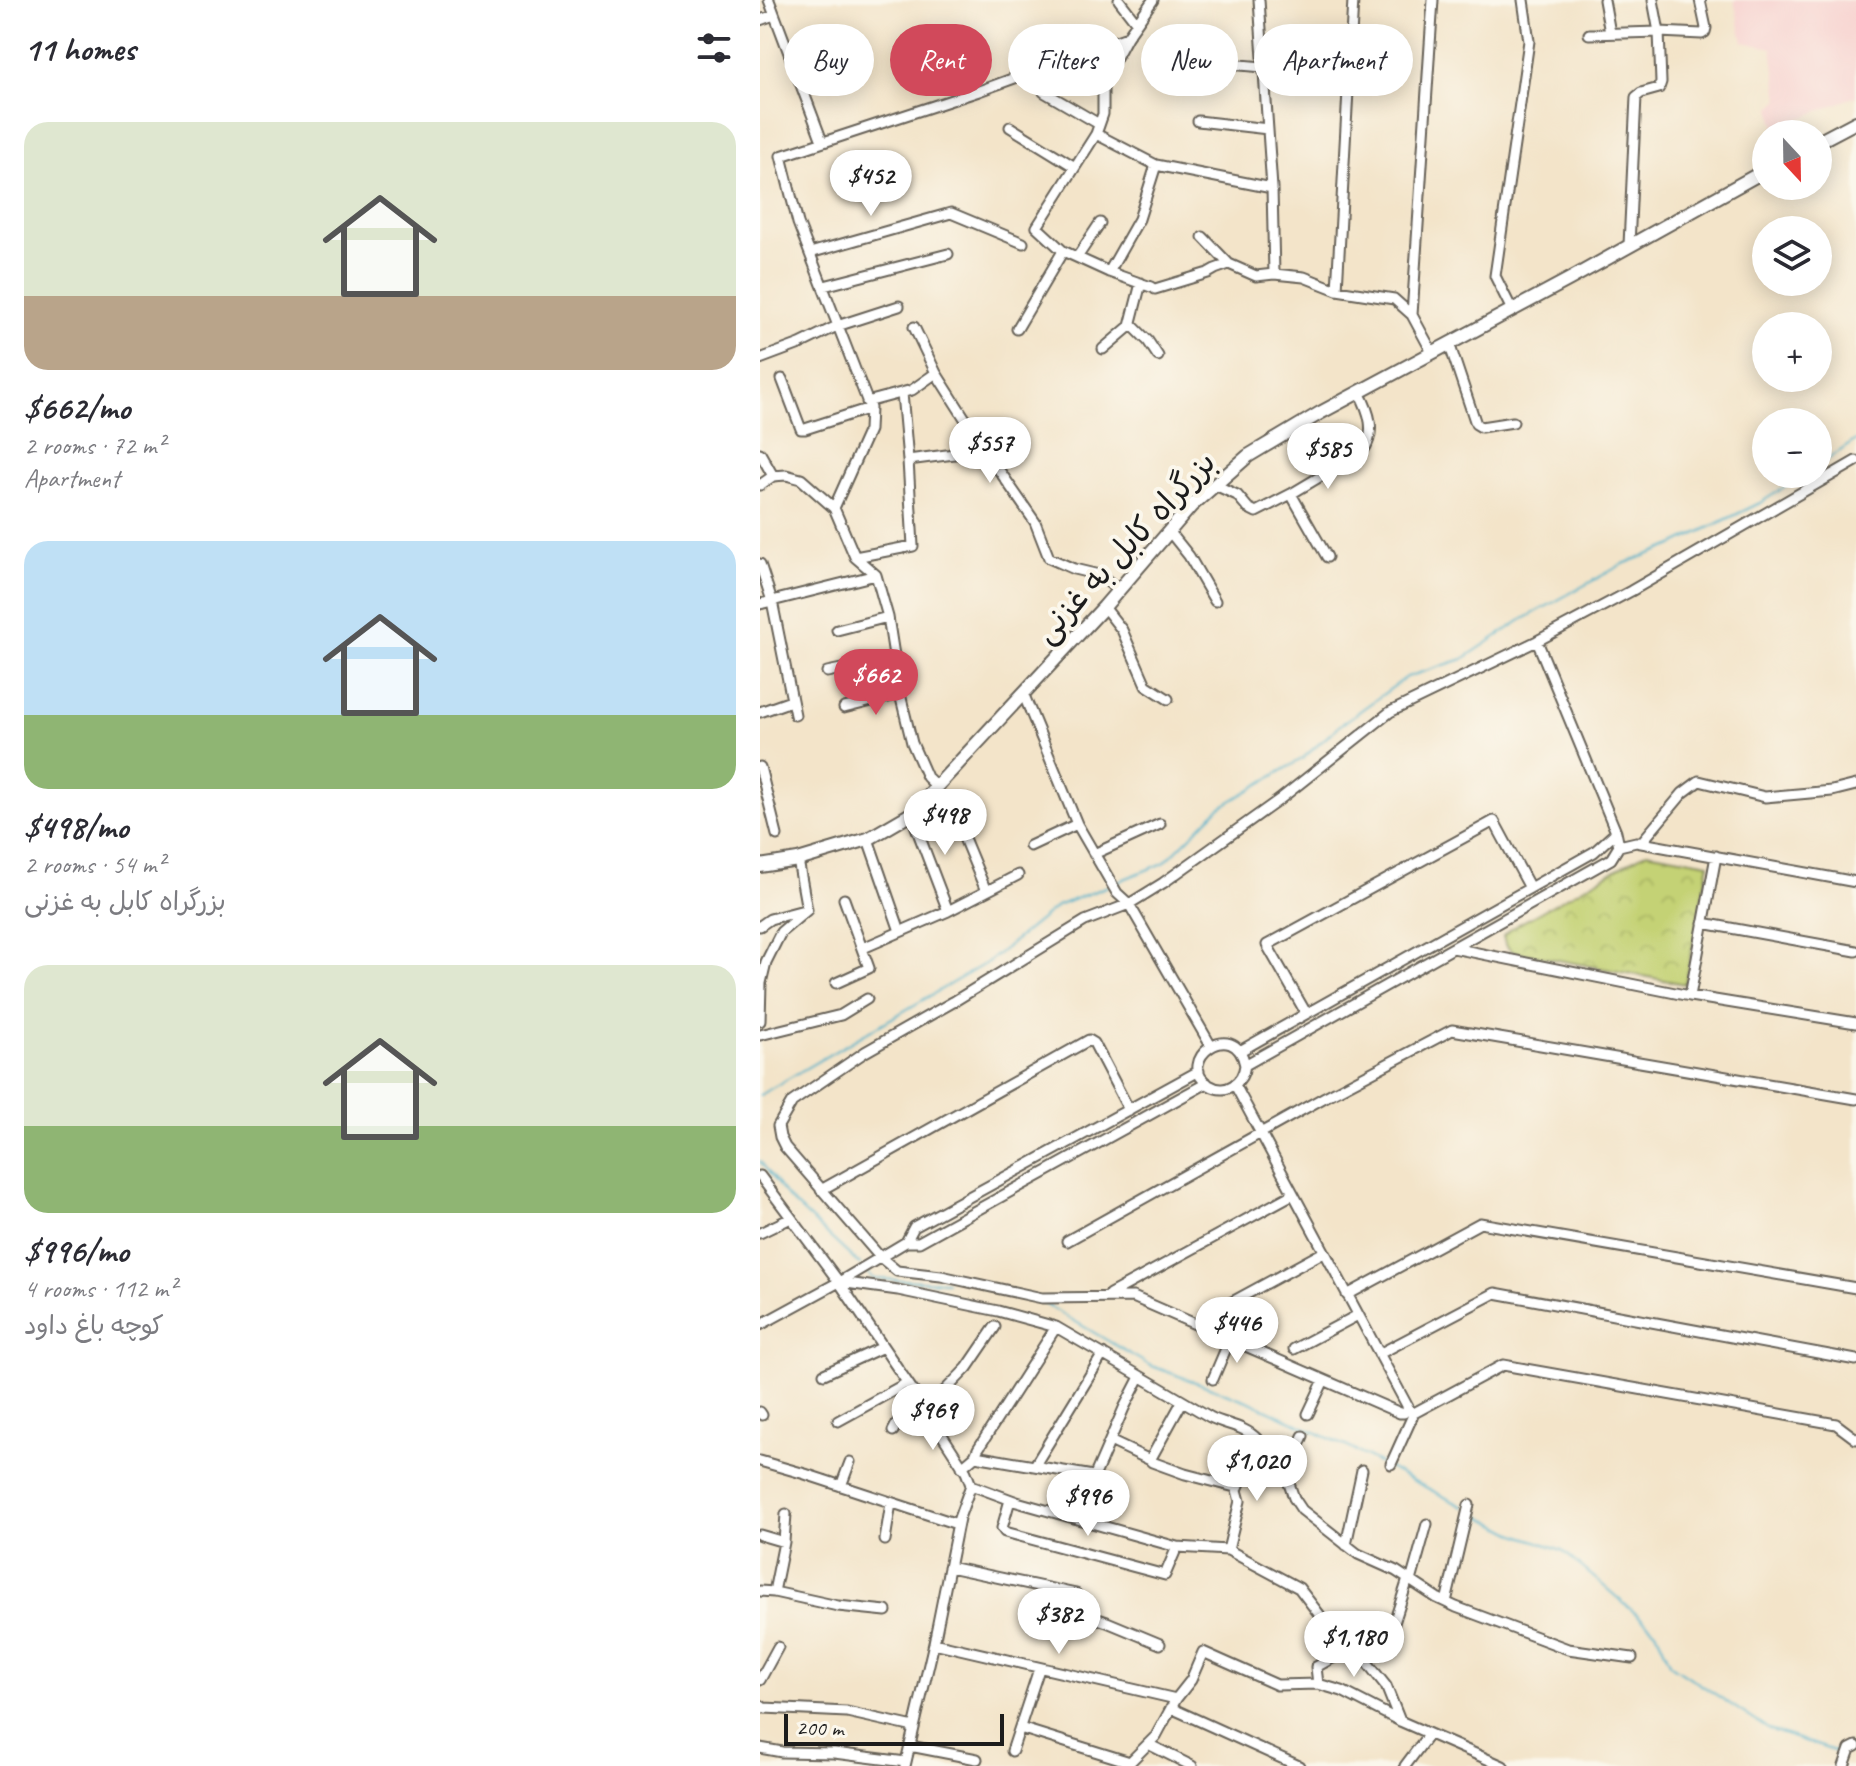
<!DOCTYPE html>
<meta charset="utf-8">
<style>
body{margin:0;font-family:Caveat,"Playpen Sans Arabic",sans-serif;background:#f2f2f3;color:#2b2b33;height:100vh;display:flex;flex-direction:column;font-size:30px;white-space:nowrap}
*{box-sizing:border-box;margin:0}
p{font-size:26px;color:#7c7c81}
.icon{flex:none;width:44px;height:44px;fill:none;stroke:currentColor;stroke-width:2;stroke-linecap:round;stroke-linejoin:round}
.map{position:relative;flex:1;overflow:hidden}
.panel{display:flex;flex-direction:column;background:#fff;width:760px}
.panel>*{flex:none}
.guide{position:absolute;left:24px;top:24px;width:760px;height:72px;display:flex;gap:16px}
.needle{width:52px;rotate:158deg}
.tools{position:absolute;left:992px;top:120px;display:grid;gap:16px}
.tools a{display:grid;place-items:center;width:80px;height:80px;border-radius:50%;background:#fff;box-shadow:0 4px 20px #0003;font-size:40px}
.scale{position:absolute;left:24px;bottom:20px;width:220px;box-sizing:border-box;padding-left:8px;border:4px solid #1c1c1c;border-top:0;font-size:22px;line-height:28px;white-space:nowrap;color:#1c1c1c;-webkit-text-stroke:6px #fbf7ec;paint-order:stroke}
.price{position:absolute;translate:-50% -68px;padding:0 18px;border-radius:28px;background:#fff;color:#222;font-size:26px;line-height:52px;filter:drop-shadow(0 2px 4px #0008)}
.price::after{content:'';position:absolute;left:50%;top:48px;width:24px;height:18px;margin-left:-12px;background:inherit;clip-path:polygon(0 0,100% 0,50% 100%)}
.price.current{background:#d1495b;color:#fff}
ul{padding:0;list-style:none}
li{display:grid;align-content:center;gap:16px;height:424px;padding:0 24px}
li span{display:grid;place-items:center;height:248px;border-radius:24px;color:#555}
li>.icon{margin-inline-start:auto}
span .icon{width:144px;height:144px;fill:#fffc;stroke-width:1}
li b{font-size:34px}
h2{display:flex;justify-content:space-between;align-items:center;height:96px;padding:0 24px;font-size:34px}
.pill{padding:0 28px;border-radius:36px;background:#fff;box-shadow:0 4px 20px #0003;font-size:28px;line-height:72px}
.pill.current{background:#d1495b;color:#fff}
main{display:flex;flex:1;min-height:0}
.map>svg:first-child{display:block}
.built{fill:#f7d0ce}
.park{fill:url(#park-crowns);stroke:#707748;stroke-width:2}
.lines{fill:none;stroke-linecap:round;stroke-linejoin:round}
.stream{stroke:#4aafc9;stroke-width:2}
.minor-casing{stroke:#676259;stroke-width:13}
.highway-casing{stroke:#676259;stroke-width:16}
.minor{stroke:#fff;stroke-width:9}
.highway{stroke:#fff;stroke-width:12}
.labels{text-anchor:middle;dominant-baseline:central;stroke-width:8;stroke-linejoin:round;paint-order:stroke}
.street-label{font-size:32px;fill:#1c1c1c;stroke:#fbf7ec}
</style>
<main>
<section class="panel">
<h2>11 homes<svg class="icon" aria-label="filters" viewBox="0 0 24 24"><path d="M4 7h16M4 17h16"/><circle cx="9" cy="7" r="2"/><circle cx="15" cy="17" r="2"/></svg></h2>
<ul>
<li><span style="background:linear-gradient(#dfe7d0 70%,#b9a48a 0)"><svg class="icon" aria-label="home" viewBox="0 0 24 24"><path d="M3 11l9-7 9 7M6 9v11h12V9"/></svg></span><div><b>$662/mo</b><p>2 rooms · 72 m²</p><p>Apartment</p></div></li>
<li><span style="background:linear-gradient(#bfe0f5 70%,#8fb573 0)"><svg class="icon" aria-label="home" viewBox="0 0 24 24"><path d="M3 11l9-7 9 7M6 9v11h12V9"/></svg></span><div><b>$498/mo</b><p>2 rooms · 54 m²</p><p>بزرگراه کابل به غزنی</p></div></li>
<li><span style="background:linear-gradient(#dfe7d0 65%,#8fb573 0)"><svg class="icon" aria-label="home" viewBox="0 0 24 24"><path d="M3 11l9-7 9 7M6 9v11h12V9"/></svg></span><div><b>$996/mo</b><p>4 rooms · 112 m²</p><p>کوچه باغ داود</p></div></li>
</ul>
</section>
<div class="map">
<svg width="1096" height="1766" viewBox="0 0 1096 1766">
<defs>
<pattern id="park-crowns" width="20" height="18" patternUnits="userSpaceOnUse" patternTransform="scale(2)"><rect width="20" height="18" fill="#c4d274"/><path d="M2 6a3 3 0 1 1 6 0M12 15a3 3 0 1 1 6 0" fill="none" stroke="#a8b464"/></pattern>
</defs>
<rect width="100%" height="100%" fill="#fbf7ec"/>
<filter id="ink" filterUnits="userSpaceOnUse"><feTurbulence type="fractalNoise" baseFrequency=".0125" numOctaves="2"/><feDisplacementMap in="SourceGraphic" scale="16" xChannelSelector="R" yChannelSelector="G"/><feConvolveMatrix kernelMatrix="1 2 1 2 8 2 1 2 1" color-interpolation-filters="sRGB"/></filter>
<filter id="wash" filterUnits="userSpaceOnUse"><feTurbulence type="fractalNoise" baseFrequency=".006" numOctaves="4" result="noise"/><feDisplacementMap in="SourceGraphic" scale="32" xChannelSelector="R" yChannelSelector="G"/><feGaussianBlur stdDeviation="1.8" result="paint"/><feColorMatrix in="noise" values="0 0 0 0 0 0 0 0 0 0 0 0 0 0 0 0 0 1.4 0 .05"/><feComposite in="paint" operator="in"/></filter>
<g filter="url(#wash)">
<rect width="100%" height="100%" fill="#f3e4c9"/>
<path class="built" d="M974 0H1096V96L1015 129 1011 107 1019 100 1012 48 983 42Z"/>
<path class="park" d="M887 852 949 863 925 984 751 951 745 944 743 936 750 929Z"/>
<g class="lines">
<path class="stream" d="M1058 466 1096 440
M354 883 404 863 459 808 542 759 579 726 647 677 703 659 760 621 863 564 911 546 1000 503 1046 474
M0 1095 228 962 297 906 348 886
M0 1161 27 1197 100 1265
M105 1270 114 1279 187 1282
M282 1302 389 1365 490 1402 588 1447 704 1507
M713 1512 753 1533 802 1550 896 1631 911 1665 1008 1729 1083 1754"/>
</g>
</g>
<g filter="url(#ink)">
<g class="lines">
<g class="minor-casing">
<path id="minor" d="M9 0 62 141
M359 0 376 22
M499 0 512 188 514 274
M844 0 850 33
M0 20 14 15
M829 34 899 32 942 34 945 32 946 28 940 0
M424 60 503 67
M284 92 339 124
M438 121 508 129
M250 127 315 167
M336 134 396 165 512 188
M443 237 469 264 496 276 514 274 544 277 577 290 634 299 652 315 672 352
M869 245 876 97 881 93 899 88 901 82 899 32 893 0
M50 253 191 213 263 243
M318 256 340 223
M349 272 379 219 396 165
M64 286 188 254
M391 287 349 272 303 251 277 227 336 134 343 114V82L367 37 393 0
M395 289 448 273 455 269 469 264
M577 290 593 0
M752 310 735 276 769 41 763 0
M652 315 673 0
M371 324 388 341 398 356
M154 327 176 373 225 450 275 522 289 558 314 569 339 575 358 590
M257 329 303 251
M689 343 716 424 721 427 753 422
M343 349 370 326 381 283
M0 359 40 344 77 326 139 306
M22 379 41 429H45L110 408
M107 402 152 390 176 373
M0 453 13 476
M148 460 225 450
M0 485 13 476 26 475 41 479 74 508 95 557 116 575 128 617 140 694 152 743 167 777 176 786
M455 485 477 495 488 508 496 512 531 494 603 451C617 432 609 411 599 392
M531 494 567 557
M74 508 109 430 110 408 38 223 21 156 219 91 367 37
M409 531 429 556 455 601
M95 557 153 546 148 460 142 393
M0 564 12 601 35 715
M0 604 116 575
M344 607 362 630 386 685 408 699
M77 630 128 617
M67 672 134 658
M263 693 317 824 357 893 369 904 451 1046
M84 708 140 694
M0 712 31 701
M0 767 17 835
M151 814 188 911
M194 814 226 891
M108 839 140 931
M881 843 923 793 939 781 1005 797 1072 791 1096 785
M270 846 317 824
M859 846 876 842 1096 882
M334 854 400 824
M38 860 47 910
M943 923 1096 951
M0 926 10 919 44 910
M103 948 188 911 258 875
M693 948 930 996 1096 1023
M76 983 109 968 84 899
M930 996 956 856
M546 1013 507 945 734 821 770 888
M0 1021 1 983 6 962 21 932 47 910
M0 1035 81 1015 107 999
M480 1051 834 852 856 832
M485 1065C475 1015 413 1062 449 1085 467 1096 483 1082 485 1065L851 859 859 846 856 832 777 641
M475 1085 650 1411 654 1413 743 1365 1076 1424 1096 1439
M0 1176 79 1282 166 1410 206 1472 211 1485 199 1518 174 1643 145 1766
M61 1190 329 1040 334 1043 369 1110
M0 1233 31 1218
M307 1241 565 1097 692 1030 1096 1099
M146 1242 154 1227 439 1071
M79 1282 138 1290 238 1311 296 1327 450 1417C466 1425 485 1426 497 1439L495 1447 526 1475 534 1498 542 1510 598 1554 636 1571 677 1598 696 1607 808 1649 872 1658
M350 1294 533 1194
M587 1295 720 1223 1096 1288
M450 1314 564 1252
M0 1325 79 1282 146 1242H159L447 1083
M534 1349 598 1315
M619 1354 735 1293 1096 1360
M64 1374 123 1347
M453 1379 470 1339
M422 1402 390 1460 392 1462 425 1474 475 1487 477 1490
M648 1408 644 1413H640L373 1297 282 1298 181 1276 137 1271 120 1257 25 1147 20 1137 18 1126 32 1102 105 1052 193 1002 325 921 369 904 403 883 519 800 630 712 777 641 871 591 1096 461
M166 1410 207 1368 235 1327
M0 1412 2 1415
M548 1414 564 1380
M78 1421 147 1383
M133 1431 153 1392
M350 1441 390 1460
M215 1456 333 1476 335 1475 364 1408 380 1377
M0 1461 45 1474 197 1524
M631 1464 654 1413
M275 1465 343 1354
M202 1467 215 1456 218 1449 296 1327
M526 1475 543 1436
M211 1485 257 1502 417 1547 468 1550 539 1588 582 1644 594 1646 626 1686 640 1721 743 1766
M81 1486 90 1462
M250 1500 242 1528 245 1532 405 1575 417 1547
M0 1535 24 1542
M125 1540 131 1503
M586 1545 602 1470
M468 1550 480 1501 477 1490 495 1447
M189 1567 316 1594 315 1609 317 1612 347 1622 400 1644
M651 1581 667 1524
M0 1591 14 1592 78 1606 126 1611
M14 1592 24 1542 26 1514
M686 1602 709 1505
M634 1623 648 1579
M174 1643 416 1699
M0 1680 18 1647
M558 1684 556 1667 594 1646
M0 1705 4 1708 87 1712 154 1727
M411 1708 539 1766
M260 1728 370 1762
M388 1744 432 1766
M150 1746 217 1759
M0 1748 22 1752 74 1753 146 1762
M252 1751 279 1669
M366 1766 396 1736 416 1699 431 1680 443 1652 517 1685 558 1684 582 1691 640 1721
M645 1766 669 1734
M1084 1766 1090 1749 1096 1746"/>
</g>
<g class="highway-casing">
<path id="highway" d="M1058 142 1096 122
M0 866 38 860 108 839 151 814 344 607 431 506 488 456 560 413 810 279 1006 170"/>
</g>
<use href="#minor" class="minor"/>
<use href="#highway" class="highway"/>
</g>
</g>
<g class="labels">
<g class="street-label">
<text transform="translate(365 547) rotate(-47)">بزرگراه کابل به غزنی</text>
</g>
</g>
</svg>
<div class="tools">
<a><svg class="needle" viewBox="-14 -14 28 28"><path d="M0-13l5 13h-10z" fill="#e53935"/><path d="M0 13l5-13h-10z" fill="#7c7c81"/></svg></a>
<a><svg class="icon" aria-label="layers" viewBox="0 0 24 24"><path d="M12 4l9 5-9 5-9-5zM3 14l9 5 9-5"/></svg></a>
<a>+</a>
<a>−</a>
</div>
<div class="scale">200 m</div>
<b class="price" style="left:111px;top:218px">$452</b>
<b class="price" style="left:230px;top:485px">$557</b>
<b class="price" style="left:568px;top:491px">$585</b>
<b class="price current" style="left:116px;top:717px">$662</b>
<b class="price" style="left:185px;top:857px">$498</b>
<b class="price" style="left:477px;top:1365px">$446</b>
<b class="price" style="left:173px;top:1452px">$969</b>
<b class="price" style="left:497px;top:1503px">$1,020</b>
<b class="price" style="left:328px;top:1538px">$996</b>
<b class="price" style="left:299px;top:1656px">$382</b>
<b class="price" style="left:594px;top:1679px">$1,180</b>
<div class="guide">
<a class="pill">Buy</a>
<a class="pill current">Rent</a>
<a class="pill">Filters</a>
<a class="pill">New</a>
<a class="pill">Apartment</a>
</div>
</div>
</main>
